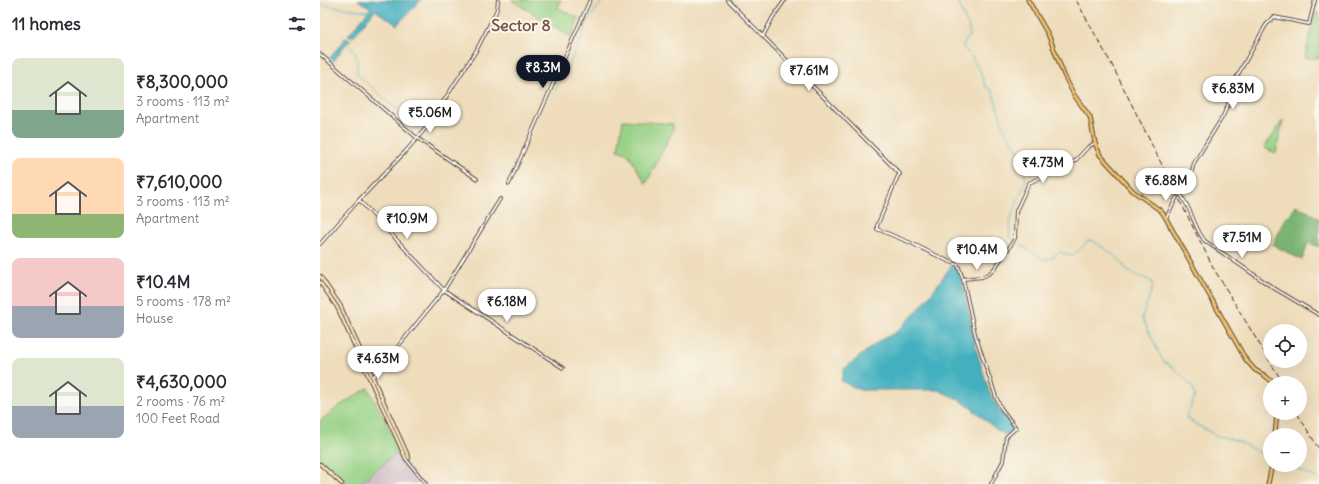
<!DOCTYPE html>
<meta charset="utf-8">
<style>
body{margin:0;font-family:Delius,sans-serif;background:#f2f2f3;color:#2b2b33;height:100vh;display:flex;flex-direction:column;font-size:15px;white-space:nowrap}
*{box-sizing:border-box;margin:0}
p{font-size:13px;color:#7c7c81}
.icon{flex:none;width:22px;height:22px;fill:none;stroke:currentColor;stroke-width:2;stroke-linecap:round;stroke-linejoin:round}
.map{position:relative;flex:1;overflow:hidden}
.sheet{display:flex;flex-direction:column;background:#fff;width:320px}
.sheet>*{flex:none}
.controls{position:absolute;left:943px;top:324px;display:grid;gap:8px}
.controls a{display:grid;place-items:center;width:44px;height:44px;border-radius:50%;background:#fff;box-shadow:0 4px 16px #0002;font-size:20px}
.price{position:absolute;translate:-50% -34px;padding:0 9px;border-radius:14px;background:#fff;color:#222;font-size:13px;line-height:26px;filter:drop-shadow(0 1px 2px #0008)}
.price::after{content:'';position:absolute;left:50%;top:24px;width:12px;height:9px;margin-left:-6px;background:inherit;clip-path:polygon(0 0,100% 0,50% 100%)}
.price.selected{background:#111827;color:#fff}
ul{padding:0;list-style:none}
li{display:flex;align-items:center;gap:12px;height:100px;padding:0 12px}
li span{display:grid;place-items:center;flex:none;width:112px;height:80px;border-radius:8px;color:#555}
li>.icon{margin-inline-start:auto}
span .icon{width:48px;height:48px;fill:#fffc;stroke-width:1}
li b{font-size:17px}
h2{display:flex;justify-content:space-between;align-items:center;height:48px;padding:0 12px;font-size:17px}
main{display:flex;flex:1;min-height:0}
.map>svg:first-child{display:block}
.industrial{fill:#d1bdc8}
.green{fill:#99d286;stroke:#6a7e52}
.forest{fill:#7ab473;stroke:#5a6f48}
.water{fill:#42b0bf;stroke:#3e6d6e}
.lines{fill:none;stroke-linecap:round;stroke-linejoin:round}
.stream{stroke:#42b0bf;stroke-width:1}
.tertiary-casing{stroke:#564535;stroke-width:4}
.secondary-casing{stroke:#564535;stroke-width:4.5}
.primary-casing{stroke:#564535;stroke-width:5}
.tertiary{stroke:#fff;stroke-width:2}
.secondary{stroke:#fae7c3;stroke-width:2.5}
.primary{stroke:#f2c26a;stroke-width:3}
.rail{stroke:#3b2a1e;stroke-width:1;stroke-dasharray:6 3;stroke-linecap:butt}
.labels{text-anchor:middle;dominant-baseline:central;stroke-width:4;stroke-linejoin:round;paint-order:stroke}
.quarter-label{font-size:16px;font-weight:bold;fill:#765542;stroke:#fbf7ec}
</style>
<main>
<section class="sheet">
<h2>11 homes<svg class="icon" aria-label="filters" viewBox="0 0 24 24"><path d="M4 7h16M4 17h16"/><circle cx="9" cy="7" r="2"/><circle cx="15" cy="17" r="2"/></svg></h2>
<ul>
<li><span style="background:linear-gradient(#dfe7d0 65%,#7fa58c 0)"><svg class="icon" aria-label="home" viewBox="0 0 24 24"><path d="M3 11l9-7 9 7M6 9v11h12V9"/></svg></span><div><b>₹8,300,000</b><p>3 rooms · 113 m²</p><p>Apartment</p></div></li>
<li><span style="background:linear-gradient(#ffd9b3 70%,#8fb573 0)"><svg class="icon" aria-label="home" viewBox="0 0 24 24"><path d="M3 11l9-7 9 7M6 9v11h12V9"/></svg></span><div><b>₹7,610,000</b><p>3 rooms · 113 m²</p><p>Apartment</p></div></li>
<li><span style="background:linear-gradient(#f6c9c9 60%,#9aa5b1 0)"><svg class="icon" aria-label="home" viewBox="0 0 24 24"><path d="M3 11l9-7 9 7M6 9v11h12V9"/></svg></span><div><b>₹10.4M</b><p>5 rooms · 178 m²</p><p>House</p></div></li>
<li><span style="background:linear-gradient(#dfe7d0 60%,#9aa5b1 0)"><svg class="icon" aria-label="home" viewBox="0 0 24 24"><path d="M3 11l9-7 9 7M6 9v11h12V9"/></svg></span><div><b>₹4,630,000</b><p>2 rooms · 76 m²</p><p>100 Feet Road</p></div></li>
</ul>
</section>
<div class="map">
<svg width="999" height="484" viewBox="0 0 999 484">
<rect width="100%" height="100%" fill="#fbf7ec"/>
<filter id="ink" filterUnits="userSpaceOnUse"><feTurbulence type="fractalNoise" baseFrequency=".025" numOctaves="2"/><feDisplacementMap in="SourceGraphic" scale="8" xChannelSelector="R" yChannelSelector="G"/><feConvolveMatrix kernelMatrix="1 2 1 2 8 2 1 2 1" color-interpolation-filters="sRGB"/></filter>
<filter id="wash" filterUnits="userSpaceOnUse"><feTurbulence type="fractalNoise" baseFrequency=".012" numOctaves="4" result="noise"/><feDisplacementMap in="SourceGraphic" scale="16" xChannelSelector="R" yChannelSelector="G"/><feGaussianBlur stdDeviation="0.9" result="paint"/><feColorMatrix in="noise" values="0 0 0 0 0 0 0 0 0 0 0 0 0 0 0 0 0 1.4 0 .05"/><feComposite in="paint" operator="in"/></filter>
<g filter="url(#wash)">
<rect width="100%" height="100%" fill="#eedcba"/>
<path class="industrial" d="M80 450 86 463 102 484H44L42 482Z"/>
<path class="green" d="M191 0H241L238 8 259 18 251 37Z
M999 12V58H985L994 15Z
M303 120 353 124V130L326 184 308 154 298 150Z
M963 120 956 153 944 148Z
M48 388 80 450 42 482 39 484H29L0 459V421L19 406Z"/>
<path class="forest" d="M976 205 999 218V247L988 243 982 260 953 245 966 217H969Z"/>
<path class="water" d="M38 0H101L77 25 55 10 33 37 28 35 51 8Z
M25 38 31 40 25 45 14 61 10 58Z
M634 265 637 267 642 280 657 352 670 394 679 409 693 427 692 431 686 435 677 430 651 408 640 400 618 390H540L521 381 524 369 560 340 575 333 597 311 611 294 631 266Z"/>
<g class="lines">
<path class="stream" d="M638 0 644 18 649 27V36L645 41 643 47 648 53
M0 5 48 11
M27 43C34 50 38 55 37 65 37 69 36 71 38 75L99 129
M651 56 659 69 666 87 672 90 684 128 704 160V171L706 181 691 218 689 237 699 244 725 260 733 257 739 252 753 256 768 241 772 240 798 258 807 271 831 281 833 286 822 318 843 361 854 368 872 386 875 396 866 418 895 435 918 441 950 458
M230 99 244 75 262 37 267 22 283 0
M969 465 999 479"/>
</g>
</g>
<g filter="url(#ink)">
<g class="lines">
<g class="tertiary-casing">
<path id="tertiary" d="M407 0 580 174 578 176 557 226V229L591 243 630 262 638 265 643 279 655 334 676 397 681 408 696 428 686 437 683 461 671 484
M443 36 453 17 465 0
M0 54 97 138 157 179
M189 184 270 0
M859 193C872 207 873 227 885 241L952 287 999 315
M39 200 124 290 243 368
M846 218 861 189 868 185 874 163 903 116 908 105 912 85 946 25 954 17 989 24 995 0
M0 244 39 200 85 152 106 128 156 51 174 16 177 9 178 0
M643 279 662 277 670 273 674 269 689 248 695 238 696 211 709 183 755 161 768 147 775 143
M53 377 124 290 180 199
M86 459 106 484"/>
</g>
<g class="secondary-casing">
<path id="secondary" d="M0 276 20 305 89 458
M0 282 17 307 86 459
M0 464 22 484"/>
</g>
<g class="primary-casing">
<path id="primary" d="M708 0 728 34 744 75 754 95 770 117 775 143 780 155 813 191 841 211 844 215 926 360 935 370 944 375 954 383
M955 435 957 413
M948 484 952 465"/>
</g>
<use href="#tertiary" class="tertiary"/>
<use href="#secondary" class="secondary"/>
<use href="#primary" class="primary"/>
<path class="rail" d="M756 0 792 65 894 269 963 383
M977 413 999 449"/>
</g>
</g>
<g class="labels">
<g class="quarter-label">
<text x="201" y="25">Sector 8</text>
</g>
</g>
</svg>
<div class="controls">
<a><svg class="icon" aria-label="locate" viewBox="0 0 24 24"><circle cx="12" cy="12" r="6"/><path d="M12 2v4M12 18v4M2 12h4M18 12h4"/></svg></a>
<a>+</a>
<a>−</a>
</div>
<b class="price selected" style="left:223px;top:89px">₹8.3M</b>
<b class="price" style="left:489px;top:92px">₹7.61M</b>
<b class="price" style="left:913px;top:110px">₹6.83M</b>
<b class="price" style="left:110px;top:134px">₹5.06M</b>
<b class="price" style="left:723px;top:184px">₹4.73M</b>
<b class="price" style="left:846px;top:202px">₹6.88M</b>
<b class="price" style="left:87px;top:240px">₹10.9M</b>
<b class="price" style="left:922px;top:259px">₹7.51M</b>
<b class="price" style="left:657px;top:271px">₹10.4M</b>
<b class="price" style="left:187px;top:323px">₹6.18M</b>
<b class="price" style="left:58px;top:380px">₹4.63M</b>
</div>
</main>
